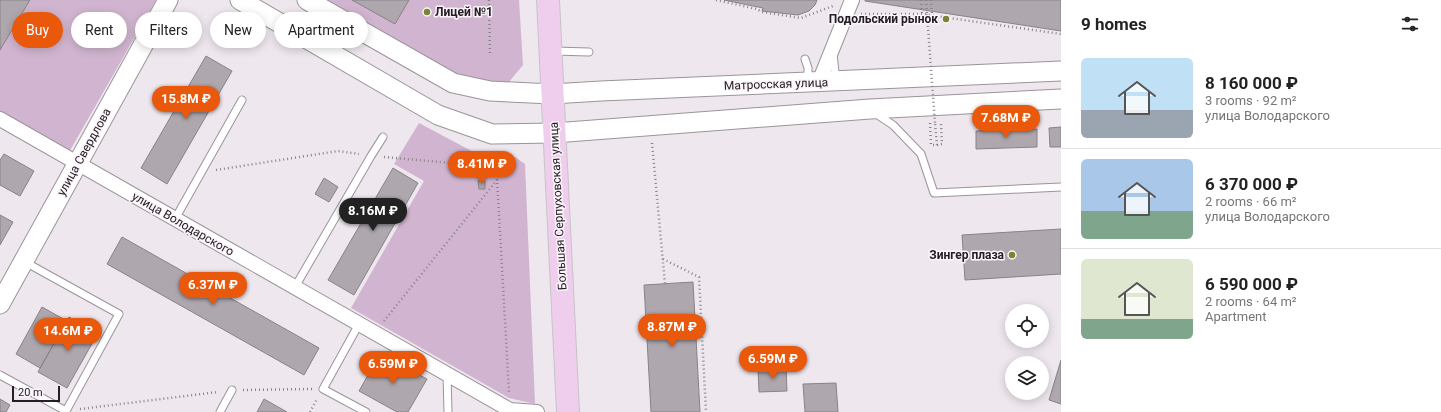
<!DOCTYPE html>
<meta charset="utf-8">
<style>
body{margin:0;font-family:Roboto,sans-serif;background:#f2f2f2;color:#222;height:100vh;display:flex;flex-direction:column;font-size:15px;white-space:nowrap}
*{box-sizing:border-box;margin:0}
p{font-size:13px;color:#767676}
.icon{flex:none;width:22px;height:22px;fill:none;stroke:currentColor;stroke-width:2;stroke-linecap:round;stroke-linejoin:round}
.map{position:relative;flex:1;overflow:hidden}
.panel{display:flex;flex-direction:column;background:#fff;width:380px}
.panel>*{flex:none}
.hud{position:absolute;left:12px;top:12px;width:380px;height:36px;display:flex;gap:8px}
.controls{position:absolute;left:1005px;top:304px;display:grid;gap:8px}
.controls a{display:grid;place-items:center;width:44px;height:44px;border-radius:50%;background:#fff;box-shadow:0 2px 10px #0003;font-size:20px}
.scale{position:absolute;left:12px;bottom:10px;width:48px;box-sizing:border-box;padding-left:4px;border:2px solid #232023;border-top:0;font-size:11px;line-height:14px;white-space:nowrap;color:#232023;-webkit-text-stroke:3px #fcf4fb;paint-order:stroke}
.price{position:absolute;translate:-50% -34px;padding:0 9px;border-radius:14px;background:#ea580c;color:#fff;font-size:13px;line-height:26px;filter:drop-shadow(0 1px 2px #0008)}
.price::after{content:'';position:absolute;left:50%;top:24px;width:12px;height:9px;margin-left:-6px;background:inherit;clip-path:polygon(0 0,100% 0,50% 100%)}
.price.on{background:#222;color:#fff}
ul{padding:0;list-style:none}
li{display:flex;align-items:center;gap:12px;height:100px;padding:0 20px}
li+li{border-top:1px solid #e0e0e0}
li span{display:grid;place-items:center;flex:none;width:112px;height:80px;border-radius:6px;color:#555}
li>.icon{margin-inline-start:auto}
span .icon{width:48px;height:48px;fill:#fffc;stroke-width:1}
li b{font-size:17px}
h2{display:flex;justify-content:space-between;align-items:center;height:48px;padding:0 20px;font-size:17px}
.pill{padding:0 14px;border-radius:18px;background:#fff;box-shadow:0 2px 10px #0003;font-size:14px;line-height:36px}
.pill.on{background:#ea580c;color:#fff}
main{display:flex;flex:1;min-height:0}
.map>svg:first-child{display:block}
.green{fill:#d1b5d0}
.building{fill:#aea7ae;stroke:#898288}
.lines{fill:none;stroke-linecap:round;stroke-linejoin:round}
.lane-casing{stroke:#9b949a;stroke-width:9}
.street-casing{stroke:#9b949a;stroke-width:16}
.secondary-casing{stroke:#9b949a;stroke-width:21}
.primary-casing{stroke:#c6c5c6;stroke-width:24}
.path{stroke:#898489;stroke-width:2.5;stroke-dasharray:1 3;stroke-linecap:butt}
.lane{stroke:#fff;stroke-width:7}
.street{stroke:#fff;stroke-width:14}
.secondary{stroke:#fff;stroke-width:19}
.primary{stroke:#efcded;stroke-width:22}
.path-bridge{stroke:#898489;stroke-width:2.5;stroke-dasharray:1 3;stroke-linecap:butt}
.poi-dot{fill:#788634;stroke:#fcf4fb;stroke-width:1.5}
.labels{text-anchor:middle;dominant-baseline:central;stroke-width:3;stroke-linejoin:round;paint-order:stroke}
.poi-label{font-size:12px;font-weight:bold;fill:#232023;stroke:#fcf4fb;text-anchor:end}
.street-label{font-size:12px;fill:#232023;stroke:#fcf4fb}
</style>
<main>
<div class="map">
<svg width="1061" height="412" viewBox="0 0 1061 412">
<rect width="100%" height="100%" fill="#eee7ee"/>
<path class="green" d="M30 0H156L68 154 0 116V50Z
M321 0H519L523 65 509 82 490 86 431 64Z
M419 123 481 156 515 157 525 164 535 404 509 398 351 308 424 181 394 164Z"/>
<path class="building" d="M0 0H30L0 50Z
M352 0H409L395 24Z
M724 0H817L815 5 809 11 798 15 762 11 763 8Z
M865 0H1061V31L865 1Z
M206 56 232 71 167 184 141 168Z
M1061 127V147H1050L1049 128Z
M1037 129V147L976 149V131Z
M4 154 34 171 20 196 0 185V160Z
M393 168 418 183 354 295 328 280Z
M324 178 338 187 329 202 315 194Z
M478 181H485V189H479Z
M0 215 13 222 0 245Z
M1061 229V274L965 280 962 235Z
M122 237 319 348 304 375 107 264Z
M693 282 700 412H651L644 285Z
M42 307 67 321 40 368 16 354Z
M69 317 98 333 67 388 38 372Z
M380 354 427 379 408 412H397L359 391Z
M1061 360V404L1049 400Z
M786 367 787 391 759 392 758 369Z
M836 383 838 412H805L803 384Z
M0 399 10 405 6 412H0Z
M264 399 287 412H257Z"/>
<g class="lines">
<g class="lane-casing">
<path id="lane" d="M553 51 589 52
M833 54 836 81
M805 59 808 68V82
M875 113 893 125 921 154 934 193 1061 187
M175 219 242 100
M295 287 371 156 383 137
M359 324 323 389 366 412
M447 374 448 412
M0 375 66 411 119 314 25 262
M220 412 232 390"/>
</g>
<g class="street-casing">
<path id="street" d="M819 82 852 0
M0 119 510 410 537 412"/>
</g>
<g class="secondary-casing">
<path id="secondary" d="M240 0 438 115 492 134 554 133 870 109 1061 99
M307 0 453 83 490 91 552 94 601 91 1061 71
M0 304 168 0"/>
</g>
<g class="primary-casing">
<path id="primary" d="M548 0 568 412"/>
</g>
<path class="path" d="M489 0 490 56
M716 0 757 9 762 12 801 18 833 6
M921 0 922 13
M926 0 927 14
M931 0 932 15
M861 14H922L1061 34
M930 123 931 145H937L935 123
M652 143 665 284
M937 145 942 144 941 123
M384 157 496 167
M216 170 338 151 359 154
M497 179 509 392
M663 259 699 277 706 412
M384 321 497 180
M243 390 312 389
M80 409 218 392
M310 412 317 399"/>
<use href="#lane" class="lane"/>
<use href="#street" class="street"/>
<use href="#secondary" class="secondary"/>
<use href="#primary" class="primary"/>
<path class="path-bridge" d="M927 14 935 123"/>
</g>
<g class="poi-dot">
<circle cx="427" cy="12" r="4"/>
<circle cx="946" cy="19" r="4"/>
<circle cx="1012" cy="255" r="4"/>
</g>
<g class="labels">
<g class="poi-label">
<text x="435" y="12" text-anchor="start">Лицeй №1</text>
<text x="938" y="19">Подольский рынок</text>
<text x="1004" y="255">Зингер плаза</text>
</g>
<g class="street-label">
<text transform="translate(776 84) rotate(-2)">Матросская улица</text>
<text transform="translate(84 152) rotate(-61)">улица Свердлова</text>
<text transform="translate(558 206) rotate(-93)">Большая Серпуховская улица</text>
<text transform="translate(183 224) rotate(30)">улица Володарского</text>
</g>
</g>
</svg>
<div class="controls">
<a><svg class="icon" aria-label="locate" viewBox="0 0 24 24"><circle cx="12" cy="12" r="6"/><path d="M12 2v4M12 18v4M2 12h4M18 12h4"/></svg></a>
<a><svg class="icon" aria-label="layers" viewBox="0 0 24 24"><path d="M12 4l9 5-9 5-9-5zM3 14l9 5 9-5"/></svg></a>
</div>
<div class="scale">20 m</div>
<b class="price" style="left:186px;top:120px">15.8M ₽</b>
<b class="price" style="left:1006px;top:139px">7.68M ₽</b>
<b class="price" style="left:482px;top:185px">8.41M ₽</b>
<b class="price on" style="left:373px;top:232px">8.16M ₽</b>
<b class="price" style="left:213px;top:306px">6.37M ₽</b>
<b class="price" style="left:672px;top:348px">8.87M ₽</b>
<b class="price" style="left:68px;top:352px">14.6M ₽</b>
<b class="price" style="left:773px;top:380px">6.59M ₽</b>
<b class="price" style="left:393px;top:385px">6.59M ₽</b>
<div class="hud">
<a class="pill on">Buy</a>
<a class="pill">Rent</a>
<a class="pill">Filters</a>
<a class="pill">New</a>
<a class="pill">Apartment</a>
</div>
</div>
<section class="panel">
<h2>9 homes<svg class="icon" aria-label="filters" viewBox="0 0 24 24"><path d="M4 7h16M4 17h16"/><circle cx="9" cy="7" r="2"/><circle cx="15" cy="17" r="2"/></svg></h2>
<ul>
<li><span style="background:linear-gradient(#bfe0f5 65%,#9aa5b1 0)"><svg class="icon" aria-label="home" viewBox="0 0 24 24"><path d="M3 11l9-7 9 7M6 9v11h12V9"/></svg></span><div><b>8 160 000 ₽</b><p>3 rooms · 92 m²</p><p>улица Володарского</p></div></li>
<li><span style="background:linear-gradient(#a9c7e8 65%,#7fa58c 0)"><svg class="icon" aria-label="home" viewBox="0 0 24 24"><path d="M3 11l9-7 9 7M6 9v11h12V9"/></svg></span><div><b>6 370 000 ₽</b><p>2 rooms · 66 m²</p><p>улица Володарского</p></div></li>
<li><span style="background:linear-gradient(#dfe7d0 75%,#7fa58c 0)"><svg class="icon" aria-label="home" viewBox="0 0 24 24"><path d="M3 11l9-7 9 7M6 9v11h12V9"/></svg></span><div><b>6 590 000 ₽</b><p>2 rooms · 64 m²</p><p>Apartment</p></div></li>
</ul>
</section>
</main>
